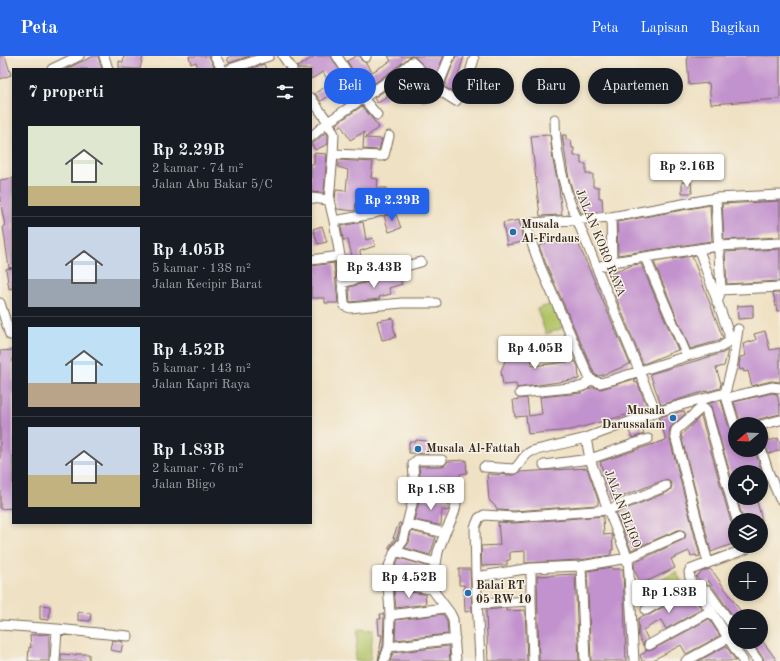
<!DOCTYPE html>
<html lang="id">
<meta charset="utf-8">
<style>
body{margin:0;font-family:"Old Standard TT",serif;background:#20242c;color:#f1f3f6;height:100vh;display:flex;flex-direction:column;font-size:15px;white-space:nowrap}
*{box-sizing:border-box;margin:0}
p{font-size:13px;color:#9ea1a6}
.icon{flex:none;width:22px;height:22px;fill:none;stroke:currentColor;stroke-width:2;stroke-linecap:round;stroke-linejoin:round}
.map{position:relative;flex:1;overflow:hidden}
.drawer{position:absolute;left:12px;top:12px;width:300px;height:456px;display:flex;flex-direction:column;background:#171b24;border-radius:0px;box-shadow:0 2px 6px #0003}
.drawer>*{flex:none}
.guide{position:absolute;left:324px;top:12px;width:380px;height:36px;display:flex;gap:8px}
.needle{width:26px;rotate:251deg}
.buttons{position:absolute;left:728px;top:361px;display:grid;gap:8px}
.buttons a{display:grid;place-items:center;width:40px;height:40px;border-radius:50%;background:#171b24;box-shadow:0 2px 6px #0003;font-size:20px}
.price{position:absolute;translate:-50% -34px;padding:0 9px;border-radius:4px;background:#fff;color:#222;font-size:13px;line-height:26px;filter:drop-shadow(0 1px 2px #0008)}
.price::after{content:'';position:absolute;left:50%;top:24px;width:12px;height:9px;margin-left:-6px;background:inherit;clip-path:polygon(0 0,100% 0,50% 100%)}
.price.on{background:#2563eb;color:#fff}
ul{padding:0;list-style:none}
li{display:flex;align-items:center;gap:12px;height:100px;padding:0 16px}
li+li{border-top:1px solid #363941}
li span{display:grid;place-items:center;flex:none;width:112px;height:80px;border-radius:0px;color:#555}
li>.icon{margin-inline-start:auto}
span .icon{width:48px;height:48px;fill:#fffc;stroke-width:1}
li b{font-size:17px}
h2{display:flex;justify-content:space-between;align-items:center;height:48px;padding:0 16px;font-size:17px}
.tag{padding:0 14px;border-radius:18px;background:#171b24;box-shadow:0 2px 6px #0003;font-size:14px;line-height:36px}
.tag.on{background:#2563eb;color:#fff}
header{display:flex;align-items:center;gap:24px;box-sizing:border-box;height:56px;padding:0 20px;background:#2563eb;color:#fff}
header strong{font-size:19px}
nav{display:flex;gap:22px;margin-inline-start:auto;font-size:14px}
.map>svg:first-child{display:block}
.green{fill:#b2c468;stroke:#767743}
.building{fill:#c292ce}
.lines{fill:none;stroke-linecap:round;stroke-linejoin:round}
.minor-casing{stroke:#7a6a58;stroke-width:11}
.minor{stroke:#fff;stroke-width:9}
.poi-dot{fill:#1f6fb2;stroke:#f7f3e8;stroke-width:1.5}
.labels{text-anchor:middle;dominant-baseline:central;stroke-width:3;stroke-linejoin:round;paint-order:stroke}
.poi-label{font-size:12px;font-weight:bold;fill:#3b2a1e;stroke:#f7f3e8;text-anchor:start}
.street-label{font-size:12px;fill:#3b2a1e;stroke:#f7f3e8}
</style>
<header>
<strong>Peta</strong>
<nav><a>Peta</a><a>Lapisan</a><a>Bagikan</a></nav>
</header>
<div class="map">
<svg width="780" height="605" viewBox="0 0 780 605">
<rect width="100%" height="100%" fill="#f7f3e8"/>
<filter id="ink" filterUnits="userSpaceOnUse"><feTurbulence type="fractalNoise" baseFrequency=".025" numOctaves="2"/><feDisplacementMap in="SourceGraphic" scale="8" xChannelSelector="R" yChannelSelector="G"/><feConvolveMatrix kernelMatrix="1 2 1 2 8 2 1 2 1" color-interpolation-filters="sRGB"/></filter>
<filter id="wash" filterUnits="userSpaceOnUse"><feTurbulence type="fractalNoise" baseFrequency=".012" numOctaves="4" result="noise"/><feDisplacementMap in="SourceGraphic" scale="16" xChannelSelector="R" yChannelSelector="G"/><feGaussianBlur stdDeviation="0.9" result="paint"/><feColorMatrix in="noise" values="0 0 0 0 0 0 0 0 0 0 0 0 0 0 0 0 0 1.4 0 .05"/><feComposite in="paint" operator="in"/></filter>
<g filter="url(#wash)">
<rect width="100%" height="100%" fill="#efe1c3"/>
<path class="green" d="M554 247 563 272 546 278 537 253Z
M676 516 681 525 662 535 658 526Z
M358 573 373 574 370 605H355Z"/>
<g id="blocks">
<path class="building" d="M0 0H5L11 19 0 23Z
M94 0H98L102 13H66Z
M124 0H143L140 13 119 12V5L123 6Z
M189 0H209L215 13H198L196 6 191 8Z
M232 0H250L229 7 227 2Z
M315 0H331L355 40 344 48 335 36 321 45 315 37 330 28 323 16 311 23V13H298L297 11Z
M356 0H360L361 4 366 7 372 16 391 5 388 0H444L435 21 416 2 411 0 393 14 365 34 347 5Z
M456 0H464L453 36 444 31Z
M687 0H780V43L711 48 709 27 689 29Z
M264 8 266 13H249Z
M412 14 421 22 433 38 423 46 408 26 386 39 387 42 377 47 374 42 400 24Z
M362 50 379 71 365 82 382 83 379 94 363 93 364 76 350 84 341 69 337 72 336 68Z
M326 76 328 79V88L315 94 311 87 315 86Z
M550 79 553 105 559 132 562 159 540 160 531 80Z
M562 79H566V84H571L572 92H574V100H581V108H586V118H593V131H599V142H602L603 156 581 157 577 148V143L575 142 569 123Z
M314 97 327 98 324 137 311 136V108H314Z
M338 104 373 106 371 122 378 123 377 132H387V146L379 149 356 147 355 155 337 153 335 144 336 134 346 135 348 114 338 111Z
M13 122V211L9 212 3 170H5L0 144V124Z
M682 126H691L692 137H682Z
M780 145V181L724 184 722 148Z
M710 149 712 185 618 199 617 166Z
M395 156 401 172 389 176 384 160Z
M519 164 523 186 507 189 503 167Z
M363 166 366 184 373 182 375 190 360 195 362 211 347 213 346 201 352 200 348 184H343L341 170Z
M322 170 327 186 318 188 313 173Z
M555 183 557 188 564 185 565 188 578 187 630 308 603 319 598 320 595 319 546 208 539 190Z
M780 193V225L727 228 725 196Z
M692 200 723 282 718 285 690 293 654 206Z
M334 207 338 247H325V242H311V210Z
M641 208 678 294 643 308 615 239 619 237 611 218 632 209Z
M13 212V232L9 233 6 213Z
M398 218 402 228 389 232 391 238 379 241 380 243 350 246 349 231Z
M773 237H780V255H777Z
M753 249V262L738 263 737 250Z
M393 262 394 269H393L396 281 382 284 377 265Z
M765 275 770 294 780 292V326L771 325 752 330 748 315 744 316 743 313 740 314 739 309 740 301 746 300 743 288 756 284 754 278Z
M516 288H531L532 310 575 305 578 310 579 323 517 332 516 328 503 329 501 315 507 300 516 298Z
M13 294V452L0 453V295Z
M728 294 724 310 716 312 721 327 720 332 706 336V335L661 349 650 318 723 297Z
M634 323 635 327 637 326 648 353 571 374 528 378 526 360 515 361 513 344 527 342 529 360 542 358 540 341 581 337 593 331 601 333Z
M772 337 777 338 780 351V358L759 363 749 368H741L734 346Z
M721 344 729 372 733 376 735 382V394H737L740 399 743 400 751 399 755 395 762 416H735V435L710 347Z
M684 355 685 358 670 372 669 380 700 500 697 501 696 499 691 500 689 495 671 503 675 512 641 528 635 515 634 507 682 484 685 482 686 477 683 474H678L631 494 616 457 668 436 671 433 672 428 669 425 664 424 613 444 600 406 666 384 659 361Z
M701 360 731 466 735 470V487L711 496 681 379Z
M641 370 644 378 632 382 629 375Z
M765 374 769 385 778 382 780 388V394L769 398 765 389 761 387V375Z
M416 384 427 385 428 398 409 397V386H416Z
M466 404 467 417 460 418V431L421 430 419 410H442L445 409 448 405Z
M587 412 598 444V449L514 455 497 454V452L489 444 487 418 514 419 520 416Z
M420 442 449 444 448 455 442 454 441 469H438L414 464Z
M737 442H756L762 464H743Z
M603 460 604 479 612 478V479L613 494H611V499L580 504 525 507V495L510 496V504H507V509L482 510 481 490 500 489 498 466 514 467Z
M399 467H401L397 482 389 493 388 492 395 482H393Z
M411 475 436 481 430 499 405 492 409 487Z
M399 502 427 510 423 526 394 522 395 511Z
M612 511V513H623L626 605H591L587 515Z
M459 513H470L472 555 465 556 464 529H459Z
M710 513 714 517 744 560H733L708 524 703 529 696 521 703 515Z
M575 518 579 605H539L537 520Z
M640 531 656 532V542L650 544H640Z
M394 534 425 538 426 548 396 552Z
M689 536 702 553 666 573 661 564 643 574 648 583 644 586 643 590 639 581 638 563 644 559H649Z
M40 549 50 550 49 564 40 563Z
M506 552V555L525 554 527 605H488L486 554Z
M78 556 91 557 90 565 78 564Z
M380 558H384L383 590 378 605 382 579H379L378 563H381Z
M443 558 447 565 448 578 395 584 396 564Z
M709 563 720 580 686 598 681 589 651 605H642L640 599 646 596 645 594 648 595 652 594Z
M49 578V605H28L29 591 31 592 30 579Z
M761 583 772 598 777 605H764L763 601 751 586H761Z
M112 584 123 586 121 596 110 594Z
M449 590 450 605H390L393 597Z
M726 590 736 605H698Z
M61 598 76 599V598H89V605H61Z"/>
</g>
</g>
<g filter="url(#ink)">
<use href="#blocks" fill-opacity="0" stroke="#7a6a58" stroke-width="1"/>
<g class="lines">
<g class="minor-casing">
<path id="minor" d="M104 0 108 13
M215 0 222 13
M283 0 292 13
M337 0 363 42 377 59
M366 0V1
M52 13 79 0
M230 13 269 0
M437 33 450 0
M311 42 328 66 334 78 333 98 329 144 334 165 340 200 344 247 345 250 350 252 402 247H436
M311 81 328 66 397 19 412 6 425 18 437 33 456 45 465 33 474 3
M333 98 382 100 384 99 389 80
M311 142 329 144
M716 142 721 234 717 247
M611 161 612 206
M334 165 372 158 395 150
M645 201 687 300
M311 204 340 200
M598 211 612 206 718 190 780 187
M342 227 421 206
M721 234 780 231
M0 247 10 279H13
M590 323 540 210 526 171 527 169 533 167 611 161 716 142 780 139
M520 337 580 331 585 329 590 323 594 325 600 327 612 324 687 300 721 291 728 286 729 283V278L699 194
M727 342 772 331 780 332
M656 356 725 337
M761 369 780 364
M735 370 725 337 733 307 738 273
M586 382 590 403 608 454 628 502 634 605
M761 393 769 418 780 443
M743 394H748
M544 409 590 403 648 383
M484 411 514 413C522 408 521 400 532 395L586 382 656 356 569 144C561 118 555 91 555 63
M415 436 452 438 455 440C459 452 450 466 445 477
M737 464 706 354 704 352 700 353 676 374 675 379 708 507 746 493 745 490
M407 468 445 477 438 496 432 533
M395 495 436 507
M708 507 690 514 689 516 691 528 711 555 743 605
M581 510 585 605
M531 512V545L533 605
M476 521 531 512 581 510 628 502 680 479
M388 527 432 533 450 557 453 563 456 605
M707 534 735 573
M477 548 531 545
M646 554 691 528
M390 559 445 552
M0 569 57 573 128 580
M744 586 758 605
M649 589 711 555
M389 591 455 583
M55 605 57 573
M384 605 389 591 390 559 388 527 389 510 395 495 403 485 407 468 415 436 413 408 417 404H442
M480 605 476 521 475 471 479 462 484 459 514 461 608 454 666 430
M686 605 728 582"/>
</g>
<use href="#minor" class="minor"/>
</g>
</g>
<g class="poi-dot">
<circle cx="513" cy="176" r="4"/>
<circle cx="673" cy="362" r="4"/>
<circle cx="418" cy="393" r="4"/>
<circle cx="468" cy="537" r="4"/>
</g>
<g class="labels">
<g class="poi-label">
<text x="521" y="169">Musala<tspan x="521" dy="14">Al-Firdaus</tspan></text>
<text x="665" y="355" text-anchor="end">Musala<tspan x="665" dy="14">Darussalam</tspan></text>
<text x="426" y="393">Musala Al-Fattah</text>
<text x="476" y="530">Balai RT<tspan x="476" dy="14">05 RW 10</tspan></text>
</g>
<g class="street-label">
<text transform="translate(600 187) rotate(68)">JALAN KORO RAYA</text>
<text transform="translate(622 453) rotate(69)">JALAN BLIGO</text>
</g>
</g>
</svg>
<div class="buttons">
<a><svg class="needle" viewBox="-14 -14 28 28"><path d="M0-13l5 13h-10z" fill="#e53935"/><path d="M0 13l5-13h-10z" fill="#9ea1a6"/></svg></a>
<a><svg class="icon" aria-label="locate" viewBox="0 0 24 24"><circle cx="12" cy="12" r="6"/><path d="M12 2v4M12 18v4M2 12h4M18 12h4"/></svg></a>
<a><svg class="icon" aria-label="layers" viewBox="0 0 24 24"><path d="M12 4l9 5-9 5-9-5zM3 14l9 5 9-5"/></svg></a>
<a>+</a>
<a>−</a>
</div>
<b class="price" style="left:687px;top:132px">Rp 2.16B</b>
<b class="price on" style="left:392px;top:166px">Rp 2.29B</b>
<b class="price" style="left:374px;top:233px">Rp 3.43B</b>
<b class="price" style="left:535px;top:314px">Rp 4.05B</b>
<b class="price" style="left:431px;top:455px">Rp 1.8B</b>
<b class="price" style="left:409px;top:543px">Rp 4.52B</b>
<b class="price" style="left:669px;top:558px">Rp 1.83B</b>
<div class="guide">
<a class="tag on">Beli</a>
<a class="tag">Sewa</a>
<a class="tag">Filter</a>
<a class="tag">Baru</a>
<a class="tag">Apartemen</a>
</div>
<section class="drawer">
<h2>7 properti<svg class="icon" aria-label="filters" viewBox="0 0 24 24"><path d="M4 7h16M4 17h16"/><circle cx="9" cy="7" r="2"/><circle cx="15" cy="17" r="2"/></svg></h2>
<ul>
<li><span style="background:linear-gradient(#dfe7d0 75%,#c2b280 0)"><svg class="icon" aria-label="home" viewBox="0 0 24 24"><path d="M3 11l9-7 9 7M6 9v11h12V9"/></svg></span><div><b>Rp 2.29B</b><p>2 kamar · 74 m²</p><p>Jalan Abu Bakar 5/C</p></div></li>
<li><span style="background:linear-gradient(#c9d6e8 65%,#9aa5b1 0)"><svg class="icon" aria-label="home" viewBox="0 0 24 24"><path d="M3 11l9-7 9 7M6 9v11h12V9"/></svg></span><div><b>Rp 4.05B</b><p>5 kamar · 138 m²</p><p>Jalan Kecipir Barat</p></div></li>
<li><span style="background:linear-gradient(#bfe0f5 70%,#b9a48a 0)"><svg class="icon" aria-label="home" viewBox="0 0 24 24"><path d="M3 11l9-7 9 7M6 9v11h12V9"/></svg></span><div><b>Rp 4.52B</b><p>5 kamar · 143 m²</p><p>Jalan Kapri Raya</p></div></li>
<li><span style="background:linear-gradient(#c9d6e8 60%,#c2b280 0)"><svg class="icon" aria-label="home" viewBox="0 0 24 24"><path d="M3 11l9-7 9 7M6 9v11h12V9"/></svg></span><div><b>Rp 1.83B</b><p>2 kamar · 76 m²</p><p>Jalan Bligo</p></div></li>
</ul>
</section>
</div>
